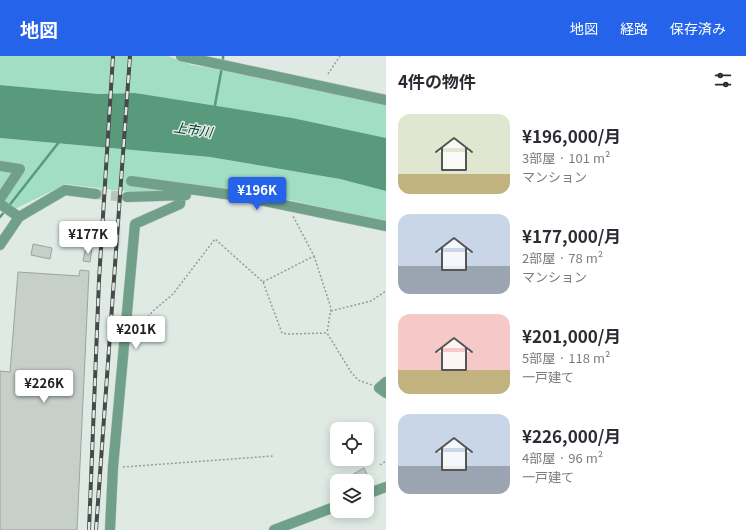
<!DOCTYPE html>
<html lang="ja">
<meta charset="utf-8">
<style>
body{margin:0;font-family:Georgia,"Noto Sans JP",serif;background:#f7f7f7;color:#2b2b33;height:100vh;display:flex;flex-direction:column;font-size:15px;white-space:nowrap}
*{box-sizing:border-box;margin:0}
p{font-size:13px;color:#7c7c81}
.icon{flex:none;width:22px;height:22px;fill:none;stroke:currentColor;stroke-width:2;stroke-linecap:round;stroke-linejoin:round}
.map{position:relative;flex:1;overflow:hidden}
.drawer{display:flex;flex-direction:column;background:#fff;width:360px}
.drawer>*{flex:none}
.tools{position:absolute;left:330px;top:366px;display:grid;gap:8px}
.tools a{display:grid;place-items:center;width:44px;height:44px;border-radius:8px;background:#fff;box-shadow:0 2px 10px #0003;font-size:20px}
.price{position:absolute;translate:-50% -34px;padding:0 9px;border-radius:4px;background:#fff;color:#222;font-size:13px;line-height:26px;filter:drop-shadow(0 1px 2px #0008)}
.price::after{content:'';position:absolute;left:50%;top:24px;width:12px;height:9px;margin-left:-6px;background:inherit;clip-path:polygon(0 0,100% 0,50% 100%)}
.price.active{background:#2563eb;color:#fff}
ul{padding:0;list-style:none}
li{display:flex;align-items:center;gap:12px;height:100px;padding:0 12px}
li span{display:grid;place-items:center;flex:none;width:112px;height:80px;border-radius:12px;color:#555}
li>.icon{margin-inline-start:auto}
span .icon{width:48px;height:48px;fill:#fffc;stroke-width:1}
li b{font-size:17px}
h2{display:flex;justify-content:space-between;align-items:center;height:48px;padding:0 12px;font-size:17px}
header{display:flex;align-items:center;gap:24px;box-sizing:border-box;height:56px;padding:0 20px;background:#2563eb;color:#fff}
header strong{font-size:19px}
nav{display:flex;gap:22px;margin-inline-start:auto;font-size:14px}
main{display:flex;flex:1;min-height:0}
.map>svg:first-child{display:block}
.green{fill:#a2dec1}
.water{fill:#59997c}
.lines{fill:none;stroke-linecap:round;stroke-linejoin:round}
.stream{stroke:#59997c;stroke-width:2.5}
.building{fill:#c6cfca;stroke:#9ba49f}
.minor-tunnel{stroke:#bbc3bf;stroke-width:10;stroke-dasharray:10 5;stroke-linecap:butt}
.minor-casing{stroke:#bec7c3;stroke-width:11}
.tertiary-casing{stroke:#bec7c3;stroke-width:11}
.path{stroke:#959c99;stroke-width:1.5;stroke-dasharray:2 2;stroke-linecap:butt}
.minor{stroke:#70a089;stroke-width:10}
.tertiary{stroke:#70a089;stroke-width:10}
.rail-casing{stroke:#464a48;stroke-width:4}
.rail{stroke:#e0eae5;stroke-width:2.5;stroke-dasharray:8;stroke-linecap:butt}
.labels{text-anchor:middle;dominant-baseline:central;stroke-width:3;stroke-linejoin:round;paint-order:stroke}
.water-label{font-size:13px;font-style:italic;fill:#003925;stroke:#e0eae5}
</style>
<header>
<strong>地図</strong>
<nav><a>地図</a><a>経路</a><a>保存済み</a></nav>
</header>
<main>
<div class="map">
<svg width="386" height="474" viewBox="0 0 386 474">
<rect width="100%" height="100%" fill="#e0eae5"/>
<path class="green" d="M0 0H168L192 9 328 33 386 47V82L135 37 99 38 0 29Z
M0 82 210 101 340 123 386 135V166L290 144 204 131 138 137 66 128 15 153 0 143Z"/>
<path class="water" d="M0 29 99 38 135 37 292 62 386 82V135L340 123 210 101 0 82Z"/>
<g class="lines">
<path class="stream" d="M223 0V6
M215 49 222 11
M8 151 59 86
M0 161 5 155"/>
</g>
<path class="building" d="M66 172 81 175 80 184 64 181Z
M33 188 52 192 50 203 31 199Z
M86 191 92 192 90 206 83 205Z
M80 214 89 215 77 474H0V315L10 316 18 216 79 220Z
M364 412 368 420 359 425H353L350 420Z"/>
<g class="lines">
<path class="minor-tunnel" d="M96 138 127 141"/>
<g class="minor-casing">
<path id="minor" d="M181 0 386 44
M0 110 20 113 0 143
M131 125 240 140 386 170
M127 141 186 139
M0 148 19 161
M0 189 19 161 65 134 96 138
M386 326 379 332 386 337
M110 474 113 411 135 168 180 148 181 140"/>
</g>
<g class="tertiary-casing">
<path id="tertiary" d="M367 438 386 431
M274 474 337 450"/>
</g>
<path class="path" d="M328 18 340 0
M314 200 331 252 327 277
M263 226 314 200 293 160
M331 255 371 245 386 235
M135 276 153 255 173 238 215 183 263 226 282 277 288 278 327 277 351 316 358 324 372 329
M380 409 386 405
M123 411 273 400"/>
<use href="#minor" class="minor"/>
<use href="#tertiary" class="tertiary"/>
<g class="rail-casing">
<path id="rail" d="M89 474 99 224 113 0
M96 474 130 0"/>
</g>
<use href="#rail" class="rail"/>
</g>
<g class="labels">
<g class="water-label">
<text transform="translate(193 73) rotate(8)">上市川</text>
</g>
</g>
</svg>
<div class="tools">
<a><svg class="icon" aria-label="locate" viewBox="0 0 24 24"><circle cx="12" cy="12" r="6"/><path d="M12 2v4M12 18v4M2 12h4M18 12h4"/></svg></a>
<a><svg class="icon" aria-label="layers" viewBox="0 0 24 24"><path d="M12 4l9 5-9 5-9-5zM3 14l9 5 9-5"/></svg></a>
</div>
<b class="price active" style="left:257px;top:155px">¥196K</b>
<b class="price" style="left:88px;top:199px">¥177K</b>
<b class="price" style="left:136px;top:294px">¥201K</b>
<b class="price" style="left:44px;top:348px">¥226K</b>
</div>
<section class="drawer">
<h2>4件の物件<svg class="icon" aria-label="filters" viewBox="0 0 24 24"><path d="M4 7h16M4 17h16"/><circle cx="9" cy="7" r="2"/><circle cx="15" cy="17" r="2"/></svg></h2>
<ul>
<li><span style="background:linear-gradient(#dfe7d0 75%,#c2b280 0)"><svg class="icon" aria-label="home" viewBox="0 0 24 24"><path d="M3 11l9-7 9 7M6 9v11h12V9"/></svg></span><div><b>¥196,000/月</b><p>3部屋 · 101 m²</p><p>マンション</p></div></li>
<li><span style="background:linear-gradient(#c9d6e8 65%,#9aa5b1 0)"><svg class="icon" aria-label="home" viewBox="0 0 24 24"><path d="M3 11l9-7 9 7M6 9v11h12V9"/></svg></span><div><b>¥177,000/月</b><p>2部屋 · 78 m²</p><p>マンション</p></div></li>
<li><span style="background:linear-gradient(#f6c9c9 70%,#c2b280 0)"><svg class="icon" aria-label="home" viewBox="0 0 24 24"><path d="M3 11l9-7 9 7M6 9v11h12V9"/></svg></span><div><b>¥201,000/月</b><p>5部屋 · 118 m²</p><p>一戸建て</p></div></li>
<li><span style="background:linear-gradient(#c9d6e8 65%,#9aa5b1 0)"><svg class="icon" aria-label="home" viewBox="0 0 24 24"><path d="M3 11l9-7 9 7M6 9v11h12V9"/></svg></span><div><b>¥226,000/月</b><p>4部屋 · 96 m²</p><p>一戸建て</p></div></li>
</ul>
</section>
</main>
